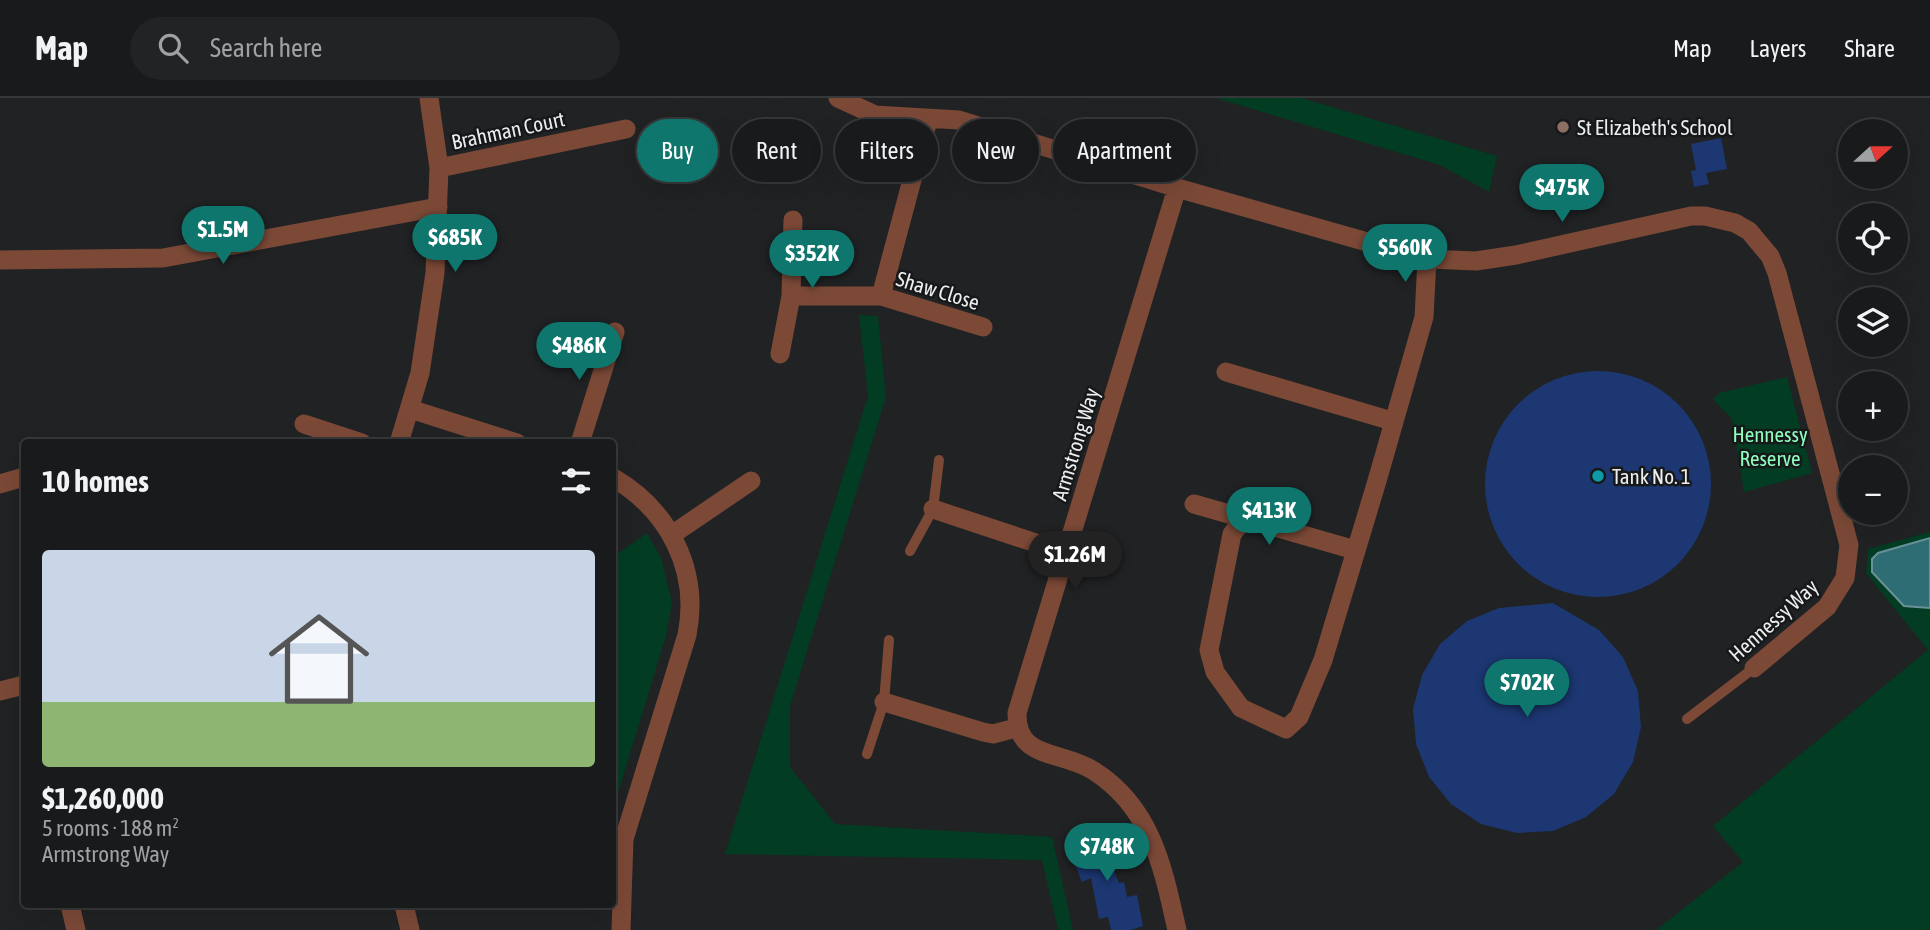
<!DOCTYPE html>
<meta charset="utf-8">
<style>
body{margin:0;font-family:"Asap Condensed",sans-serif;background:#212324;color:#f1f3f6;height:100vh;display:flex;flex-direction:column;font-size:26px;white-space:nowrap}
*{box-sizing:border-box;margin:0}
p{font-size:23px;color:#9fa1a3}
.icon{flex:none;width:38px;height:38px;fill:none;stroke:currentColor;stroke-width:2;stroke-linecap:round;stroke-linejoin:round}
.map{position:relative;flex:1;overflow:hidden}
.side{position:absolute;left:21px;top:341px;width:595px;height:469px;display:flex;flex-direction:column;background:#181a1b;border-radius:7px;box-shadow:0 7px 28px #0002,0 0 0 2px #36383a}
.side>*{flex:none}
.hud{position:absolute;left:637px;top:21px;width:665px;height:63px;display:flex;gap:14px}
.needle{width:46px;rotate:69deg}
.fabs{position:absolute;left:1838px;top:21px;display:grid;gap:14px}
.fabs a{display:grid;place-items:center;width:70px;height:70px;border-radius:50%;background:#181a1b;box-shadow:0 7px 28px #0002,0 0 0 2px #36383a;font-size:35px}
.price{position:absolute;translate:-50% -60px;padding:0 16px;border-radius:24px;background:#0f766e;color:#fff;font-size:23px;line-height:46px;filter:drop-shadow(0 2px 4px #0008)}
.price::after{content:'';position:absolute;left:50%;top:42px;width:21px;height:16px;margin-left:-10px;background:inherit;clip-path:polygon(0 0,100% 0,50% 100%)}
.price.active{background:#222;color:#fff}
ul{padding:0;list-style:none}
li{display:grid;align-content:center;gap:14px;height:371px;padding:0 21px}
li span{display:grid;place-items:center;height:217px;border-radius:7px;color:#555}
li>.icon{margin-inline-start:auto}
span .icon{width:126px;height:126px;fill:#fffc;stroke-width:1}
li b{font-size:30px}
h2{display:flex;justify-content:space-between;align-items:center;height:84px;padding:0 21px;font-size:30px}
.chip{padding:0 24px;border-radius:32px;background:#181a1b;box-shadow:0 7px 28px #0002,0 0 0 2px #36383a;font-size:24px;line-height:63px}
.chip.active{background:#0f766e;color:#fff}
header{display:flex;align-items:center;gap:42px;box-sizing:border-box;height:98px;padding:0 35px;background:#181a1b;border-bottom:2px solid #36383a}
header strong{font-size:33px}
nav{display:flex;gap:38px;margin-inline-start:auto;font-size:24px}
.search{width:490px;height:63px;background:#212324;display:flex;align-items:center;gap:18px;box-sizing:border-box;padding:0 24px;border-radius:38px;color:#9fa1a3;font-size:26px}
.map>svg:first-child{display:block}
.green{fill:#023d23}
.water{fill:#2e6d73;stroke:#679398;stroke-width:2}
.building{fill:#1c3772}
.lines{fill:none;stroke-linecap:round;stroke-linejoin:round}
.lane{stroke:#7c4937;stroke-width:10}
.street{stroke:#7c4937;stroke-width:19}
.education-dot{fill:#8d6e63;stroke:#17181a;stroke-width:2.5}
.culture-dot{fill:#0f9aa8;stroke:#17181a;stroke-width:2.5}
.labels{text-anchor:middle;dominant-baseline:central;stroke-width:5;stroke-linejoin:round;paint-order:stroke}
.poi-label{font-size:21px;fill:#ecedee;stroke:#17181a;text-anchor:start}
.street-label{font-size:21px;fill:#ecedee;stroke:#17181a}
.park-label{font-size:21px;fill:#8dfebe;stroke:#17181a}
</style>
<header>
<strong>Map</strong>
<div class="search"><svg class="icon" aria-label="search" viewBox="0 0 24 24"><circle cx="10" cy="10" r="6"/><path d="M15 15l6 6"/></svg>Search here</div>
<nav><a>Map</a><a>Layers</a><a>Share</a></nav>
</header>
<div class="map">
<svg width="1930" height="832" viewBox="0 0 1930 832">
<rect width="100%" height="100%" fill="#202224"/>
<path class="green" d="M1216 0H1301L1497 58 1489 94 1440 67Z
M859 217 878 218 886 299 790 608V669L835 726 1052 739 1073 832H1058L1042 762 725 756 868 298Z
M1787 279 1812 375 1744 394 1732 321 1713 301 1719 295Z
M1930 434V832H1656L1743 764 1713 728 1928 552 1866 475 1868 451Z
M647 435 661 460 672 504 666 538 613 711V459Z"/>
<path class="water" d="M1930 440V510L1904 508 1872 474V461L1878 455Z"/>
<path class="building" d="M1721 40 1727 71 1706 75 1709 86 1694 89 1691 73 1696 72 1691 46Z
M1485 386a113 113 0 1 1 226 0a113 113 0 1 1-226 0Z
M1553 505 1599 532 1623 559 1638 593 1641 629 1633 664 1614 696 1586 719 1553 733 1517 735 1481 726 1451 706 1429 679 1416 646 1413 611 1422 577 1440 546 1467 523 1499 510Z
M1105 728 1115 751 1106 754 1119 785 1124 784 1127 799 1137 797 1143 828 1131 832H1111L1108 819 1099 821 1091 780 1082 784 1071 757 1090 749 1085 737Z"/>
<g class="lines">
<path class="lane" d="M910 453 933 411 939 362
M1687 621 1754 570
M867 656 884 604 889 542"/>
<path class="street" d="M838 0 875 17 959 22 1177 90 1427 161 1476 163 1516 157 1691 118H1705L1735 125 1749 133 1770 158 1777 175 1849 447 1845 480 1827 509 1754 570
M439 70 626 31
M1177 90 1017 615C1016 662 1061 652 1094 673 1152 710 1163 770 1177 832
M0 162 163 160 438 109
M791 198H881L928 22
M881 198 983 229
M780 256 791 198 793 122
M1226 274 1392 323
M410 311 517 345
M304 326 362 345
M399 345 420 275 435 175 439 70 429 0
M580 345 615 234
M612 379C669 412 700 472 687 537L624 741 621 832
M0 386 24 379
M1194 406 1355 452
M933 411 1066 455
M1244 421 1232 436 1209 552 1215 574 1241 610 1286 631 1299 619 1323 562 1377 383 1424 219 1427 161
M673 436 751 383
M0 593 24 587
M884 604 983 634 993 636 1016 630
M70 807 76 832
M404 807 410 832"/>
</g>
<circle class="education-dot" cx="1563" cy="29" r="7"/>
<circle class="culture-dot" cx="1598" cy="378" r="7"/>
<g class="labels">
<g class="poi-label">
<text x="1577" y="29">St Elizabeth's School</text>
<text x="1612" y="378">Tank No. 1</text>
</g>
<g class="street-label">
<text transform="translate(508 32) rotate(-12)">Brahman Court</text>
<text transform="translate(938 192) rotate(17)">Shaw Close</text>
<text transform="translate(1075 346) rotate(-73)">Armstrong Way</text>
<text transform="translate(1773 522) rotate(-42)">Hennessy Way</text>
</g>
<g class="park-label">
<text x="1770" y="336">Hennessy<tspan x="1770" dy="24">Reserve</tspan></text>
</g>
</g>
</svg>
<div class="fabs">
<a><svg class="needle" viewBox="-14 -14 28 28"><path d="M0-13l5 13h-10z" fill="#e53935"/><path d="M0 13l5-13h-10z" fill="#9fa1a3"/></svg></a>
<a><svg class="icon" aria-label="locate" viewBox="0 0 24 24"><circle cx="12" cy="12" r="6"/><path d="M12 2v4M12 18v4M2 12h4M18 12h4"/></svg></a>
<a><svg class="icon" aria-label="layers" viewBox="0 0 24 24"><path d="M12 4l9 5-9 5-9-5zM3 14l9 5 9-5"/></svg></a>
<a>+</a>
<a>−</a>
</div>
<b class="price" style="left:1562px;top:126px">$475K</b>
<b class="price" style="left:223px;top:168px">$1.5M</b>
<b class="price" style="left:455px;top:176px">$685K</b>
<b class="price" style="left:1405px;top:186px">$560K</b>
<b class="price" style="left:812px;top:192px">$352K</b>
<b class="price" style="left:579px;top:284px">$486K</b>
<b class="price" style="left:1269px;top:449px">$413K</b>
<b class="price active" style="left:1075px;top:493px">$1.26M</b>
<b class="price" style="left:1527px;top:621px">$702K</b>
<b class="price" style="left:1107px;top:785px">$748K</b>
<div class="hud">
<a class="chip active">Buy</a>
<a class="chip">Rent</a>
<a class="chip">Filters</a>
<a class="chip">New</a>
<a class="chip">Apartment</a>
</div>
<section class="side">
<h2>10 homes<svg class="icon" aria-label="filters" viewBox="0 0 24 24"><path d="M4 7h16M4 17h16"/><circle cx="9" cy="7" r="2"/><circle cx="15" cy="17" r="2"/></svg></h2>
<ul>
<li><span style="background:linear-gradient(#c9d6e8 70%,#8fb573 0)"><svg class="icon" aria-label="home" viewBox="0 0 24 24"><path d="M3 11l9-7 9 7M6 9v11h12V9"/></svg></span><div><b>$1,260,000</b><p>5 rooms · 188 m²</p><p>Armstrong Way</p></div></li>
</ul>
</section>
</div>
